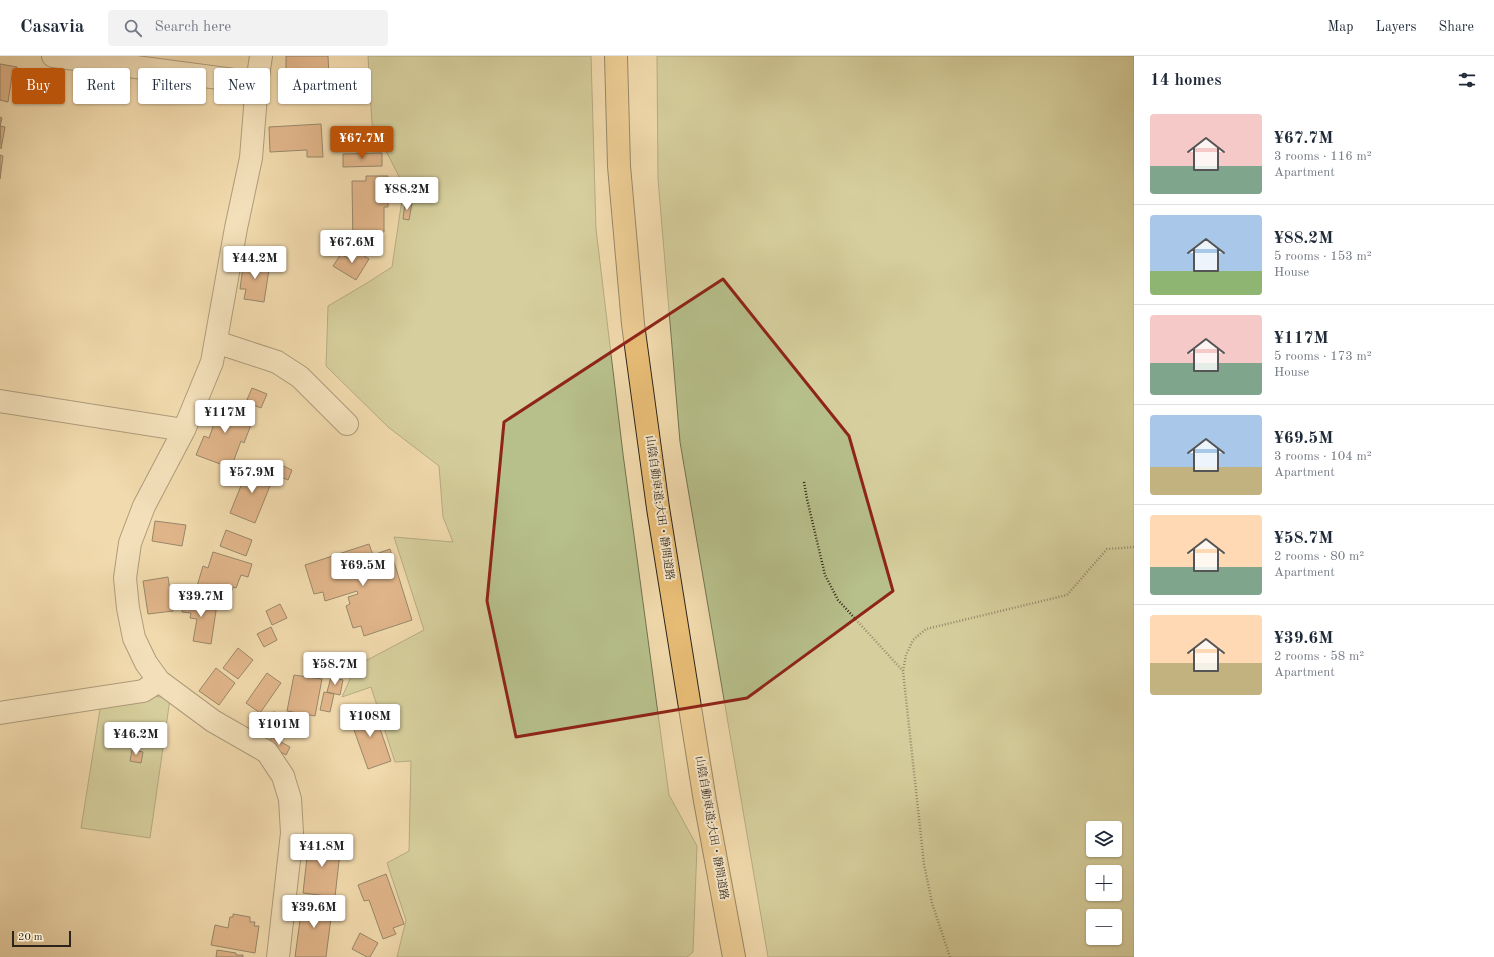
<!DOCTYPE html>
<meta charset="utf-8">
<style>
body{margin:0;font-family:"Old Standard TT","Noto Serif JP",serif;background:#f2f2f3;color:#1f2937;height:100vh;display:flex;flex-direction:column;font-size:15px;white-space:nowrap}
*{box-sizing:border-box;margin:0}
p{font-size:13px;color:#747a83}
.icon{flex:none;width:22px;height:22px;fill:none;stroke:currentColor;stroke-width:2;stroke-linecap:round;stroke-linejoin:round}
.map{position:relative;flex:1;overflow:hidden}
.details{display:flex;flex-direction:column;background:#fff;width:360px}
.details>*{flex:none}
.guide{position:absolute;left:12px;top:12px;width:380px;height:36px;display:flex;gap:8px}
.buttons{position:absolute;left:1086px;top:765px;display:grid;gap:8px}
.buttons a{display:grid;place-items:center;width:36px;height:36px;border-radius:4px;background:#fff;box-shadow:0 1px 3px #0004;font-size:20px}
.scale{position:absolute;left:12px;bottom:10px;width:59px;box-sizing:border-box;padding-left:4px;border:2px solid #2c241a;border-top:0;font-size:11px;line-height:14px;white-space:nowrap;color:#2c241a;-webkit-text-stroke:3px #f6e7ca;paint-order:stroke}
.price{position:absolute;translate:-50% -34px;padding:0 9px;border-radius:4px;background:#fff;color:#222;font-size:13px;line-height:26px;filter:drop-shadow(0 1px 2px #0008)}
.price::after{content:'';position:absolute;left:50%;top:24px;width:12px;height:9px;margin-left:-6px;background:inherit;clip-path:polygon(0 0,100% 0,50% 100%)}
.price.selected{background:#b45309;color:#fff}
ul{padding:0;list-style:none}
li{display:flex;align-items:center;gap:12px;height:100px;padding:0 16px}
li+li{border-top:1px solid #e0e1e3}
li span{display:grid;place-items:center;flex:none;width:112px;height:80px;border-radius:4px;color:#555}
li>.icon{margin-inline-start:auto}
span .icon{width:48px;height:48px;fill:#fffc;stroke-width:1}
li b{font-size:17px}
h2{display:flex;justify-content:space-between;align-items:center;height:48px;padding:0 16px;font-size:17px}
.pill{padding:0 14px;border-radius:4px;background:#fff;box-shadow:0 1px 3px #0004;font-size:14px;line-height:36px}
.pill.selected{background:#b45309;color:#fff}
header{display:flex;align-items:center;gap:24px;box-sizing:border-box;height:56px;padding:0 20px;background:#fff;border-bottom:1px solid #e0e1e3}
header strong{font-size:19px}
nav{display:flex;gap:22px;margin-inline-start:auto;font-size:14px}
.search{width:280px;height:36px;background:#f2f2f3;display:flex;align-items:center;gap:10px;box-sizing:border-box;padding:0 14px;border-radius:4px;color:#747a83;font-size:15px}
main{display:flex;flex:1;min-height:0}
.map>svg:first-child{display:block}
.green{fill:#b7c08b;stroke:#727252;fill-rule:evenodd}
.building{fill:#ce8760;stroke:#2c241a}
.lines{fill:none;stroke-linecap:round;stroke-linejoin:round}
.minor-casing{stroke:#5d523f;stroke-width:24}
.highway-casing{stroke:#2c241a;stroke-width:24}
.path{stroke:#2c241a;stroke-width:2.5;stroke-dasharray:1 2;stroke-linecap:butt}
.minor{stroke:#f6e7ca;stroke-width:22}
.highway{stroke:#e8bd76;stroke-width:22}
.marked{fill:none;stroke:#8f2418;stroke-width:3;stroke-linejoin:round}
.labels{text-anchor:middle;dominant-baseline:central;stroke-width:4;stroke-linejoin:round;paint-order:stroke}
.street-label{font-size:11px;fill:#2c241a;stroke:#f6e7ca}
</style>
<header>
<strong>Casavia</strong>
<div class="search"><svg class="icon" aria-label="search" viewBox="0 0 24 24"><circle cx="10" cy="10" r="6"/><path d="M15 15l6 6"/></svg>Search here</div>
<nav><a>Map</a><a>Layers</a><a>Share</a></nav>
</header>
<main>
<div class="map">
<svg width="1134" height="901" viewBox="0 0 1134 901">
<rect width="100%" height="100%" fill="#f1daad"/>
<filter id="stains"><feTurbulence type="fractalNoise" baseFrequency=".005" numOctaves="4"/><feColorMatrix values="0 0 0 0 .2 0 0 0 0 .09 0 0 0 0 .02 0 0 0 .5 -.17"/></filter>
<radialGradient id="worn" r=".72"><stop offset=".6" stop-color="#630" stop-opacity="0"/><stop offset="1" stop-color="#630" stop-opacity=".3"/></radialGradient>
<path class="green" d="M368 0H591L596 173 623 398 669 739 697 790 693 896 687 901H397L406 864 387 807 409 795 411 705 395 706 371 631 342 641 356 610 424 574 394 481 453 486 443 461 439 410 388 371 326 310 328 250 367 227 392 211 404 130 372 68Z
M657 0H1134V901H768L680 386 658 123ZM1093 772H1115V794H1093ZM1093 816H1115V838H1093ZM1093 860H1115V882H1093Z
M155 640 170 643 150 782 81 772 101 647Z"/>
<path class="building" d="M286 0H328L329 21 324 22 323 34H309L308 25H286Z
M0 8 17 11 16 20H12L8 46 0 44Z
M334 22 367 23V42L333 41Z
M0 61 2 62 0 70 5 71 1 93Z
M321 68 323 101H307V94L270 96 269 71Z
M382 97V110L343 111V98Z
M0 99 3 100 0 123Z
M366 120H388V151H384V176H372V191H353L352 125H366Z
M405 146 412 147 409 164 403 163Z
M355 194 369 203 356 224 333 210 341 198 349 203Z
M244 203 270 207 264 246 244 243 246 233H240Z
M252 332 267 338 261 352 246 346Z
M213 347 233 354 236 348 250 354 247 364 252 366 244 387 241 385 231 412 196 399 204 380 209 382 215 365 207 361Z
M281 409 292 414 288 424 276 419Z
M249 410 274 420 255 467 230 457Z
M155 465 186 469 182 490 152 485Z
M226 474 252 484 246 500 220 490Z
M369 488 373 499 390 493 412 564 364 580 361 570 353 572 346 550 350 548 348 541 358 538 357 535 325 545 323 536 314 538 305 509Z
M213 496 252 508 248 521 241 519 236 532 233 531 228 548 195 537 203 510 208 512Z
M168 521 173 555 148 558 143 525Z
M184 541 200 543 199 546 217 548 211 588 193 585 197 563 190 562 191 557 182 556Z
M280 548 287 562 272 569 266 555Z
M271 571 277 584 264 591 257 578Z
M238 592 253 604 238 623 223 612Z
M216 612 235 627 219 649 199 635Z
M267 617 281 627 260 657 246 647Z
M294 619 322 623 315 660 287 655Z
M331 621 343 624 340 639 327 636Z
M324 636 334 638 330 656 320 654Z
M373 652 391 705 368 713 349 660Z
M273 656 295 659 294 670 284 668 283 673 271 672Z
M272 681 290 691 286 699 267 688Z
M132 694 143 696 141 707 130 705Z
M309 783 341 787 335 841 303 837Z
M386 818 404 868 393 872 396 878 383 883 369 844 364 845 358 829Z
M303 842 333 846 326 901H295Z
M233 858 250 861V866H255L254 870H259L255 897 211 889 215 869 228 872 230 861H233Z
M360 877 378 887 370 901H367L352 893Z
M217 894 236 897V899H243V901H216Z"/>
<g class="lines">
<g class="minor-casing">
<path id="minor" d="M53 0 257 27
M261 0 257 27 251 102 236 172 212 306 184 374 144 450 130 487 125 522 128 552 134 582 146 607 159 625 213 665 267 696 283 720 290 743 292 777 278 901
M216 286 277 306 300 321 347 368
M0 345 184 374
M0 657 143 635 159 625"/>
</g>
<g class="highway-casing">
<path id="highway" d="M616 0 619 110 633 268 658 452 705 745 734 901"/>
</g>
<path class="path" d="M804 426 807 443 825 519 838 544 903 615
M950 901 932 847 924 808 903 615 906 599 913 584 926 573 1067 539 1107 493 1134 491"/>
<use href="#minor" class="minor"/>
<use href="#highway" class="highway"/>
</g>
<path d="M0 0H1134V901H0ZM723 223 849 380 893 535 747 642 516 681 487 545 504 366Z" fill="#f1daad" fill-opacity=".55" fill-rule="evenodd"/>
<path class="marked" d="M723 223 849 380 893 535 747 642 516 681 487 545 504 366Z"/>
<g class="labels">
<g class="street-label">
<text transform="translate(659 452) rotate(82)">山陰自動車道;大田・静間道路</text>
<text transform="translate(711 772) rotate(80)">山陰自動車道;大田・静間道路</text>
</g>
</g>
<rect width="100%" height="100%" filter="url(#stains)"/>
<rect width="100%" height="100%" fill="url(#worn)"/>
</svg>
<div class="buttons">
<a><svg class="icon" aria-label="layers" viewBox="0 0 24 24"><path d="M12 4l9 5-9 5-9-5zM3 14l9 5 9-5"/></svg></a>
<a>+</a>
<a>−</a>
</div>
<div class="scale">20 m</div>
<b class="price selected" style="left:362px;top:104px">¥67.7M</b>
<b class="price" style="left:407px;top:155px">¥88.2M</b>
<b class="price" style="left:352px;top:208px">¥67.6M</b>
<b class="price" style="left:255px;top:224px">¥44.2M</b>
<b class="price" style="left:225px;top:378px">¥117M</b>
<b class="price" style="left:252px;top:438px">¥57.9M</b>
<b class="price" style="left:363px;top:531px">¥69.5M</b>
<b class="price" style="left:201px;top:562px">¥39.7M</b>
<b class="price" style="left:335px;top:630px">¥58.7M</b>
<b class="price" style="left:370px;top:682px">¥108M</b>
<b class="price" style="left:279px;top:690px">¥101M</b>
<b class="price" style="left:136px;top:700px">¥46.2M</b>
<b class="price" style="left:322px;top:812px">¥41.8M</b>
<b class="price" style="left:314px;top:873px">¥39.6M</b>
<div class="guide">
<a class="pill selected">Buy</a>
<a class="pill">Rent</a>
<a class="pill">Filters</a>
<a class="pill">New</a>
<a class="pill">Apartment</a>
</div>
</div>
<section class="details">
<h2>14 homes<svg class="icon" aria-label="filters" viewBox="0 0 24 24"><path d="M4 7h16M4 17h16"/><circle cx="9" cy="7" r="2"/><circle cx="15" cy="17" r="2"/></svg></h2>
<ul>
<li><span style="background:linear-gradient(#f6c9c9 65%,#7fa58c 0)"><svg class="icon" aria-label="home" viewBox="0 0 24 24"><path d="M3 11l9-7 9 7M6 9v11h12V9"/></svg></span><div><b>¥67.7M</b><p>3 rooms · 116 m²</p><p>Apartment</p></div></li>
<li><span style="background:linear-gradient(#a9c7e8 70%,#8fb573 0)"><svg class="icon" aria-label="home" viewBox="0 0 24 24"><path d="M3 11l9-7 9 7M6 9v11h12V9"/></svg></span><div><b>¥88.2M</b><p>5 rooms · 153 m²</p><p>House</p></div></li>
<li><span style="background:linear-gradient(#f6c9c9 60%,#7fa58c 0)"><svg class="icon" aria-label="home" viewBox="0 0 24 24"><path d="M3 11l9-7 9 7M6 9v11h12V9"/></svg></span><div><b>¥117M</b><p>5 rooms · 173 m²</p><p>House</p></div></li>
<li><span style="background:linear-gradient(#a9c7e8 65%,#c2b280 0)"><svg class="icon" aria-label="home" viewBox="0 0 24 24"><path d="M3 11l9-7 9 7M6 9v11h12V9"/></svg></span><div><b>¥69.5M</b><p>3 rooms · 104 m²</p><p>Apartment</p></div></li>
<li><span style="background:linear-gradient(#ffd9b3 65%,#7fa58c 0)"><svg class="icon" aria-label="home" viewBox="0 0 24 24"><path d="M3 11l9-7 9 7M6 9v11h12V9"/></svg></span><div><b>¥58.7M</b><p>2 rooms · 80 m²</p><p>Apartment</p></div></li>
<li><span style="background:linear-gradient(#ffd9b3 60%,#c2b280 0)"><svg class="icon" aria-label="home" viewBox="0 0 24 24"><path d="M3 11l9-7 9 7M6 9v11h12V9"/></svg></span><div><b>¥39.6M</b><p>2 rooms · 58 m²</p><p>Apartment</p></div></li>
</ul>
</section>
</main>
